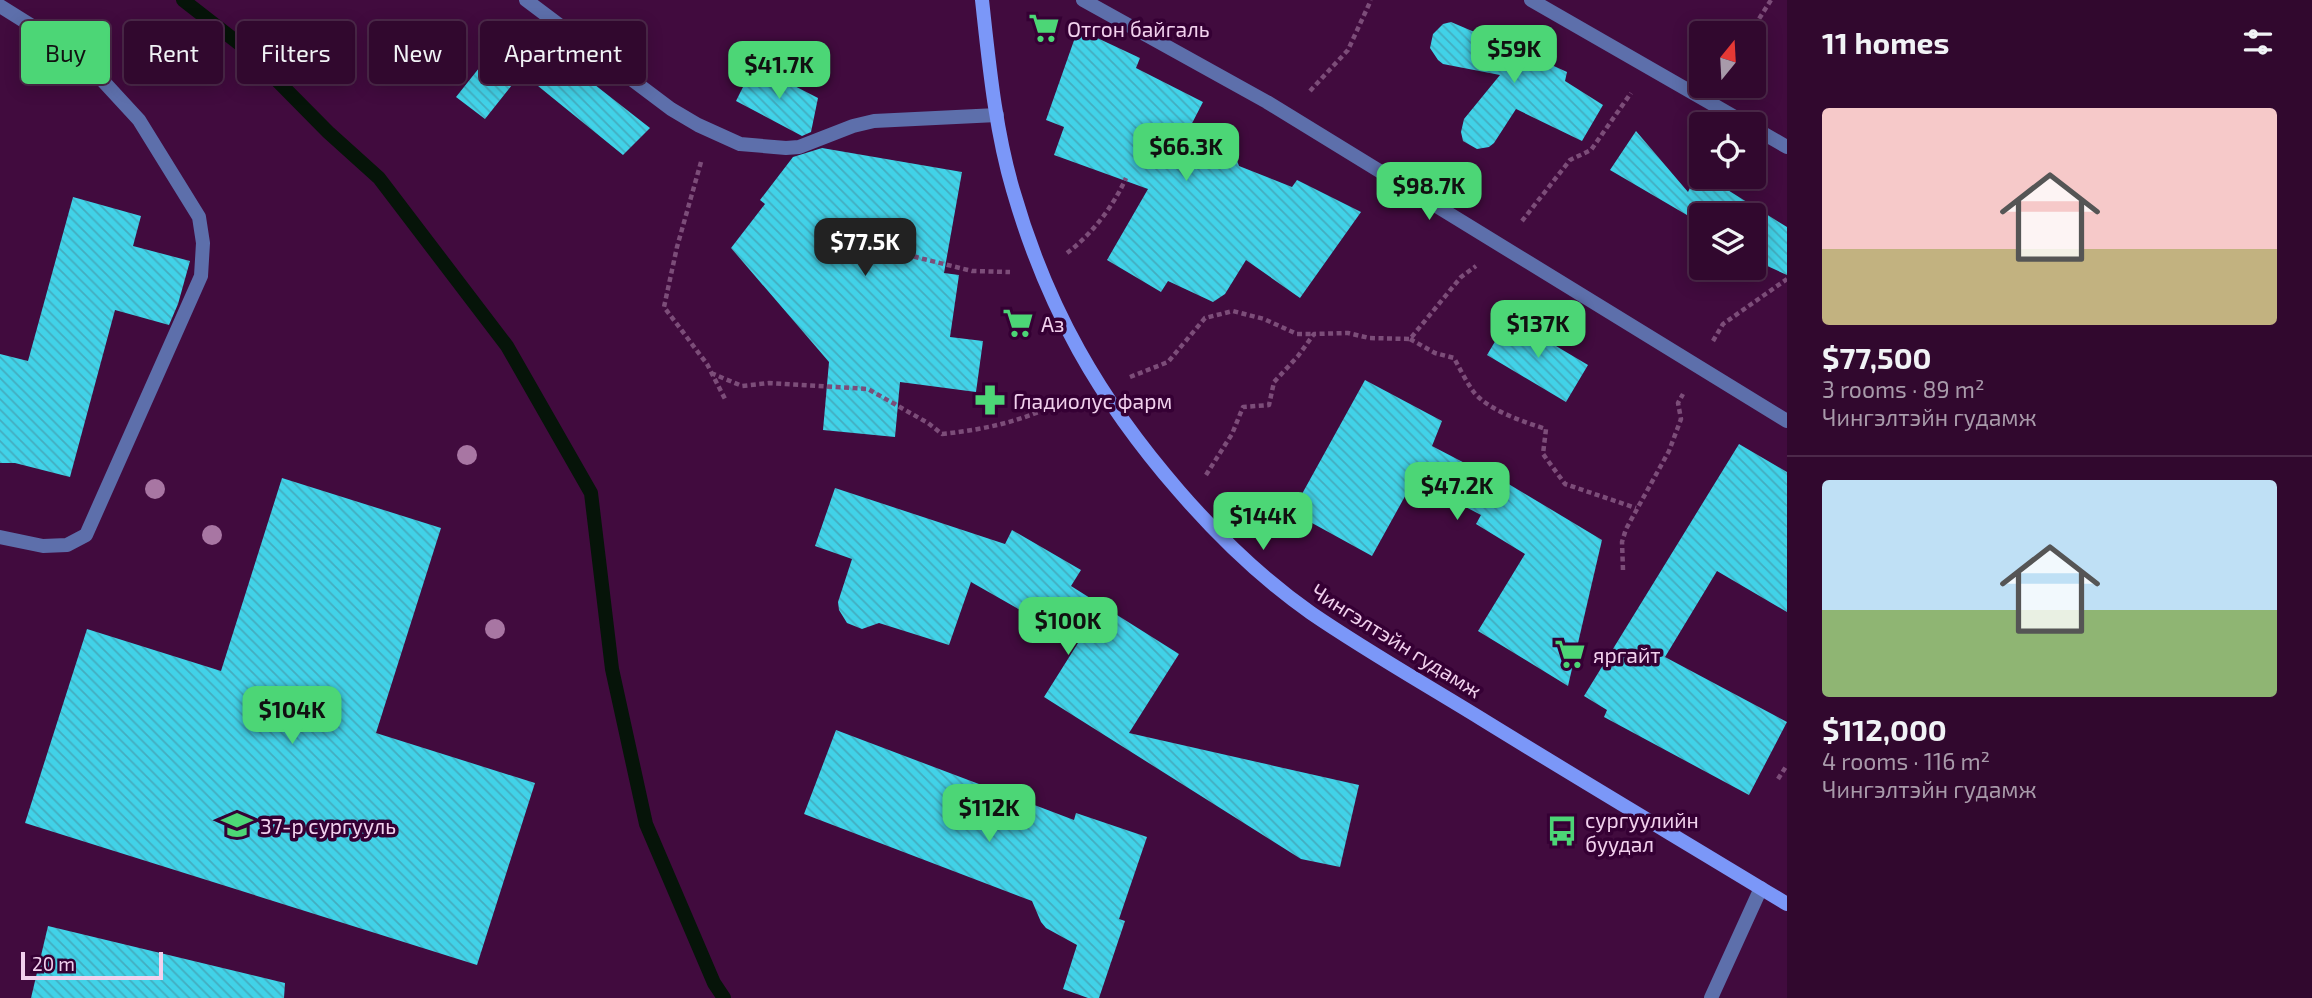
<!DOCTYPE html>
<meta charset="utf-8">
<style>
body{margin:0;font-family:"Exo 2",sans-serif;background:#3d163a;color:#f1f3f6;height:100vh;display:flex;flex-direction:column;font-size:26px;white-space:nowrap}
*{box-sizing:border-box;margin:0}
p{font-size:23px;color:#a89aaa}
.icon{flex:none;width:38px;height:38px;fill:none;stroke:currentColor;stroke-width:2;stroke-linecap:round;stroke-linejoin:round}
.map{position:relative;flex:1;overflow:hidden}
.details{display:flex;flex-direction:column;background:#31082e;width:525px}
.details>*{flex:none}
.banner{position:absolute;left:21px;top:21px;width:665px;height:63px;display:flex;gap:14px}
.needle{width:46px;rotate:18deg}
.controls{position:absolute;left:1689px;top:21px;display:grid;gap:14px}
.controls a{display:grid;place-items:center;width:77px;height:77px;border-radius:7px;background:#31082e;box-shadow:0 4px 18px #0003,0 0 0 2px #4c294a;font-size:35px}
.scale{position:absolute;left:21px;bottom:18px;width:142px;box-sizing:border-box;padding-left:7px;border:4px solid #f2d1ee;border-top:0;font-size:19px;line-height:24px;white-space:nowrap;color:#f2d1ee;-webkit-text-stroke:5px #350034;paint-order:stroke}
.price{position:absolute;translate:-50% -60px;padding:0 16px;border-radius:14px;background:#4cd676;color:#111;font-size:23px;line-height:46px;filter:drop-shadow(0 2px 4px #0008)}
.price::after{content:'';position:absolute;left:50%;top:42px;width:21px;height:16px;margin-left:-10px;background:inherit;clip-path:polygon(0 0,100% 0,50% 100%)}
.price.on{background:#222;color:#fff}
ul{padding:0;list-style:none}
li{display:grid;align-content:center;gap:14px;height:371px;padding:0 35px}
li+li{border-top:2px solid #4c294a}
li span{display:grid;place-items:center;height:217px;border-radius:7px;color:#555}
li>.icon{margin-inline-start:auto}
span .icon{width:126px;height:126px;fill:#fffc;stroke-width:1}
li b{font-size:30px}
h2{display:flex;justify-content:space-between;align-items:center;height:84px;padding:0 35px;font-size:30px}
.pill{padding:0 24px;border-radius:7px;background:#31082e;box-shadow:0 4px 18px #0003,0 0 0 2px #4c294a;font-size:24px;line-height:63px}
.pill.on{background:#4cd676;color:#111}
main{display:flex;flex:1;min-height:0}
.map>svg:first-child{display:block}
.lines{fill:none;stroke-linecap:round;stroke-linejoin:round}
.stream{stroke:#061409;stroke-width:14}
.building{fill:url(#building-back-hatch)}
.path{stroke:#7c4d79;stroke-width:4.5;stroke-dasharray:5 3.5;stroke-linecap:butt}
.minor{stroke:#5d6fab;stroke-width:14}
.secondary{stroke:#7b97f8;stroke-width:14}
.tree{fill:#a876a3}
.labels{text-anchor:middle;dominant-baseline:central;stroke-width:7;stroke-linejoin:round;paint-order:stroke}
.poi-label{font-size:21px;fill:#f2d1ee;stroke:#350034;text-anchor:start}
.street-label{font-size:21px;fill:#f2d1ee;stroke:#350034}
</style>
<main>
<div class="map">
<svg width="1787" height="998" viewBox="0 0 1787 998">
<defs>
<pattern id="building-back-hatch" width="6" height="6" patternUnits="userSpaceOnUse" patternTransform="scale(1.75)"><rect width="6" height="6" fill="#41d2e8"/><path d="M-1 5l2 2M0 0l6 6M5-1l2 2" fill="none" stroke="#43adc0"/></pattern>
</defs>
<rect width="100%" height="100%" fill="#410b3e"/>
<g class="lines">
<path class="stream" d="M183 0 246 49 328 132 379 178 507 346 591 493 612 669 646 824 714 983 724 998"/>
</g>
<path class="building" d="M1451 22 1519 51 1534 32 1555 47 1545 62 1567 72 1565 81 1603 105 1582 141 1516 109 1494 143 1489 147 1477 149 1463 141 1461 132 1464 119 1500 75 1443 64 1438 60 1430 48 1433 34 1443 24Z
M1078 29 1140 58 1136 68 1203 102 1186 135 1233 150 1239 166 1292 187 1297 180 1361 212 1300 298 1246 260 1225 294 1213 302 1168 281 1161 292 1107 260 1148 189 1054 155 1064 127 1046 120Z
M544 45 650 128 623 155 522 73Z
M487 58 516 80 485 119 456 97Z
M754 65 818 98 811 132 802 136 736 101Z
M1636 131 1688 192 1698 171 1701 173V177H1707L1787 227V275L1754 260V215H1701V235L1687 228 1692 218 1610 170Z
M822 148 962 172 944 273 959 275 950 337 983 341 976 392 900 382 895 437 823 430 829 362 731 248 765 204 760 200 793 157Z
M73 197 141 216 133 246 190 261 178 304 169 325 115 310 70 477 15 463H0V354L28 361Z
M1509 318 1588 365 1566 402 1487 355Z
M1365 380 1442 421 1432 446 1501 482 1502 480 1602 540 1568 686 1478 631 1525 554 1476 524 1481 515 1414 480 1372 556 1292 512Z
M1739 444 1787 472V612L1717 571 1665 657 1787 722 1749 795 1604 717 1607 710 1584 696Z
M282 478 441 528 376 733 535 783 477 965 25 823 87 629 221 671Z
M835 488 1005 544 1012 530 1081 570 1071 586 1179 654 1129 733 1359 785 1340 867 1301 859 1044 697 1078 643 971 582 949 645 879 623 862 629 847 623 839 610 838 602 852 559 815 546Z
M836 730 1074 820 1076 813 1147 837 1119 919 1125 921 1099 998H1088L1063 989 1077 945 1046 928 1041 922 1032 901 804 814Z
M48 926 285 983 284 998H31Z"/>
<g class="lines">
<path class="path" d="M1750 33 1771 0
M1310 91 1348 50 1371 0
M701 162 677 247 664 307 707 364 725 399
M1522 221 1570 160 1591 150 1631 93
M823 234 972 271 1010 272
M1067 253C1092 234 1113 207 1126 178
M1410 339 1435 353 1454 358C1460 369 1466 381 1473 391 1487 410 1524 422 1546 429L1543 454 1565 484 1636 508
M1713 341 1723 324 1787 279
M711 373 742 386 769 383 868 389 928 423 942 434C990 429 1026 420 1070 398
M1130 377 1168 362 1205 318 1233 311 1264 319 1297 334H1313
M1206 475 1232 434 1243 407 1269 405 1274 382 1298 356 1314 334 1348 333 1369 338 1410 339 1461 277 1476 266
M1623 570 1622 542 1626 529 1669 451 1681 419 1678 403 1683 394
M1778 779 1787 765"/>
<path class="minor" d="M526 0 671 109 698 125 740 144 786 148 799 147 853 126 874 121 997 115
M1083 0 1267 102 1787 421
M1531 0 1747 124
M0 6 80 56 139 120 199 217 203 243 201 276 86 535 67 545 43 546 0 537
M1754 128 1787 147
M1711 998 1761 888"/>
<path class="secondary" d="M982 0C989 63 995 129 1013 190 1047 308 1099 399 1179 491 1218 536 1261 578 1311 613 1365 650 1423 683 1480 718 1582 781 1685 842 1787 904"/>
</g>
<g class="tree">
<circle cx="467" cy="455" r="10"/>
<circle cx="155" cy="489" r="10"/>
<circle cx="212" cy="535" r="10"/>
<circle cx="495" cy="629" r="10"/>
</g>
<defs>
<g id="supermarket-bare" transform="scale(2.415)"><path d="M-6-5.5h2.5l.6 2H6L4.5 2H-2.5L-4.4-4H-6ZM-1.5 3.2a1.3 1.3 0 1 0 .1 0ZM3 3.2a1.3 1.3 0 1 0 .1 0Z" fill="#4cd676" stroke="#350034" stroke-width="2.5" paint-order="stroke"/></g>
<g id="pharmacy-bare" transform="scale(2.415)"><path d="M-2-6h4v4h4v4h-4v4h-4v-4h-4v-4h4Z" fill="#4cd676" stroke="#350034" stroke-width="2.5" paint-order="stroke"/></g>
<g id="school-bare" transform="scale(2.415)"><path d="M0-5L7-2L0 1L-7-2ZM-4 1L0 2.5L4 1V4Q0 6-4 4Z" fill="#4cd676" stroke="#350034" stroke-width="2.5" paint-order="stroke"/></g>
<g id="bus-bare" transform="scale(2.415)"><path d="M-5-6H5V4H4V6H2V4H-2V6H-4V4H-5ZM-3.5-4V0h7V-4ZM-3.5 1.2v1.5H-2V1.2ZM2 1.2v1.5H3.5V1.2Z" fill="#4cd676" stroke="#350034" stroke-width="2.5" paint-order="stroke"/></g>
</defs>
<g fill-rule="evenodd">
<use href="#supermarket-bare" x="1044" y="28"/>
<use href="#supermarket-bare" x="1018" y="323"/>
<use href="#pharmacy-bare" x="990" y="400"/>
<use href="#supermarket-bare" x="1570" y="654"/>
<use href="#school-bare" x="237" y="825"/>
<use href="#bus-bare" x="1562" y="831"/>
</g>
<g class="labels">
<g class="poi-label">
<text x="1067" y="28">Отгон байгаль</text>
<text x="1041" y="323">Аз</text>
<text x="1013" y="400">Гладиолус фарм</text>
<text x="1593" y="654">яргайт</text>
<text x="1585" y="819">сургуулийн<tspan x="1585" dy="24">буудал</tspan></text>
<text x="260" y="825">37-р сургууль</text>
</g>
<g class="street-label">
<text transform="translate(1397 640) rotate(32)">Чингэлтэйн гудамж</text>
</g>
</g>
</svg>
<div class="controls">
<a><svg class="needle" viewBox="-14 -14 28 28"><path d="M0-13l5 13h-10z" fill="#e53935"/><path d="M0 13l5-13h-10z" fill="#a89aaa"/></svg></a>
<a><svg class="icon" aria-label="locate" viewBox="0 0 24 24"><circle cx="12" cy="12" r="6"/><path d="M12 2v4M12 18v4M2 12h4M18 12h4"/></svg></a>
<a><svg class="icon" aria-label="layers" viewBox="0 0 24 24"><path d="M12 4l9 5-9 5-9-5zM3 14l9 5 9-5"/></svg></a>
</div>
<div class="scale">20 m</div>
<b class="price" style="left:1514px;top:85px">$59K</b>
<b class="price" style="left:779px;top:101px">$41.7K</b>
<b class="price" style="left:1186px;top:183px">$66.3K</b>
<b class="price" style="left:1429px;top:222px">$98.7K</b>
<b class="price on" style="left:865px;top:278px">$77.5K</b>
<b class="price" style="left:1538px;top:360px">$137K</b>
<b class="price" style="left:1457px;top:522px">$47.2K</b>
<b class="price" style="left:1263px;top:552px">$144K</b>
<b class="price" style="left:1068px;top:657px">$100K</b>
<b class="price" style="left:292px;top:746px">$104K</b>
<b class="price" style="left:989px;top:844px">$112K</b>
<div class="banner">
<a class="pill on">Buy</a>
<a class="pill">Rent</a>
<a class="pill">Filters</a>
<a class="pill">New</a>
<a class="pill">Apartment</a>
</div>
</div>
<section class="details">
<h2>11 homes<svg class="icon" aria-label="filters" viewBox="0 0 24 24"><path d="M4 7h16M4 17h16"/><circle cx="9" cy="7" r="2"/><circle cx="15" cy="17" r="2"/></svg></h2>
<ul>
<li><span style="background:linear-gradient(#f6c9c9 65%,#c2b280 0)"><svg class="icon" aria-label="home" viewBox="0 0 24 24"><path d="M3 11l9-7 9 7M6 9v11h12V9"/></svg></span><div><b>$77,500</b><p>3 rooms · 89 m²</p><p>Чингэлтэйн гудамж</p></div></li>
<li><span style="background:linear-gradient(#bfe0f5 60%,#8fb573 0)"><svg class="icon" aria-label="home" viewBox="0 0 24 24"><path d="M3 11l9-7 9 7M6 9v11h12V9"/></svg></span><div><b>$112,000</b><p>4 rooms · 116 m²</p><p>Чингэлтэйн гудамж</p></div></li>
</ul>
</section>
</main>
